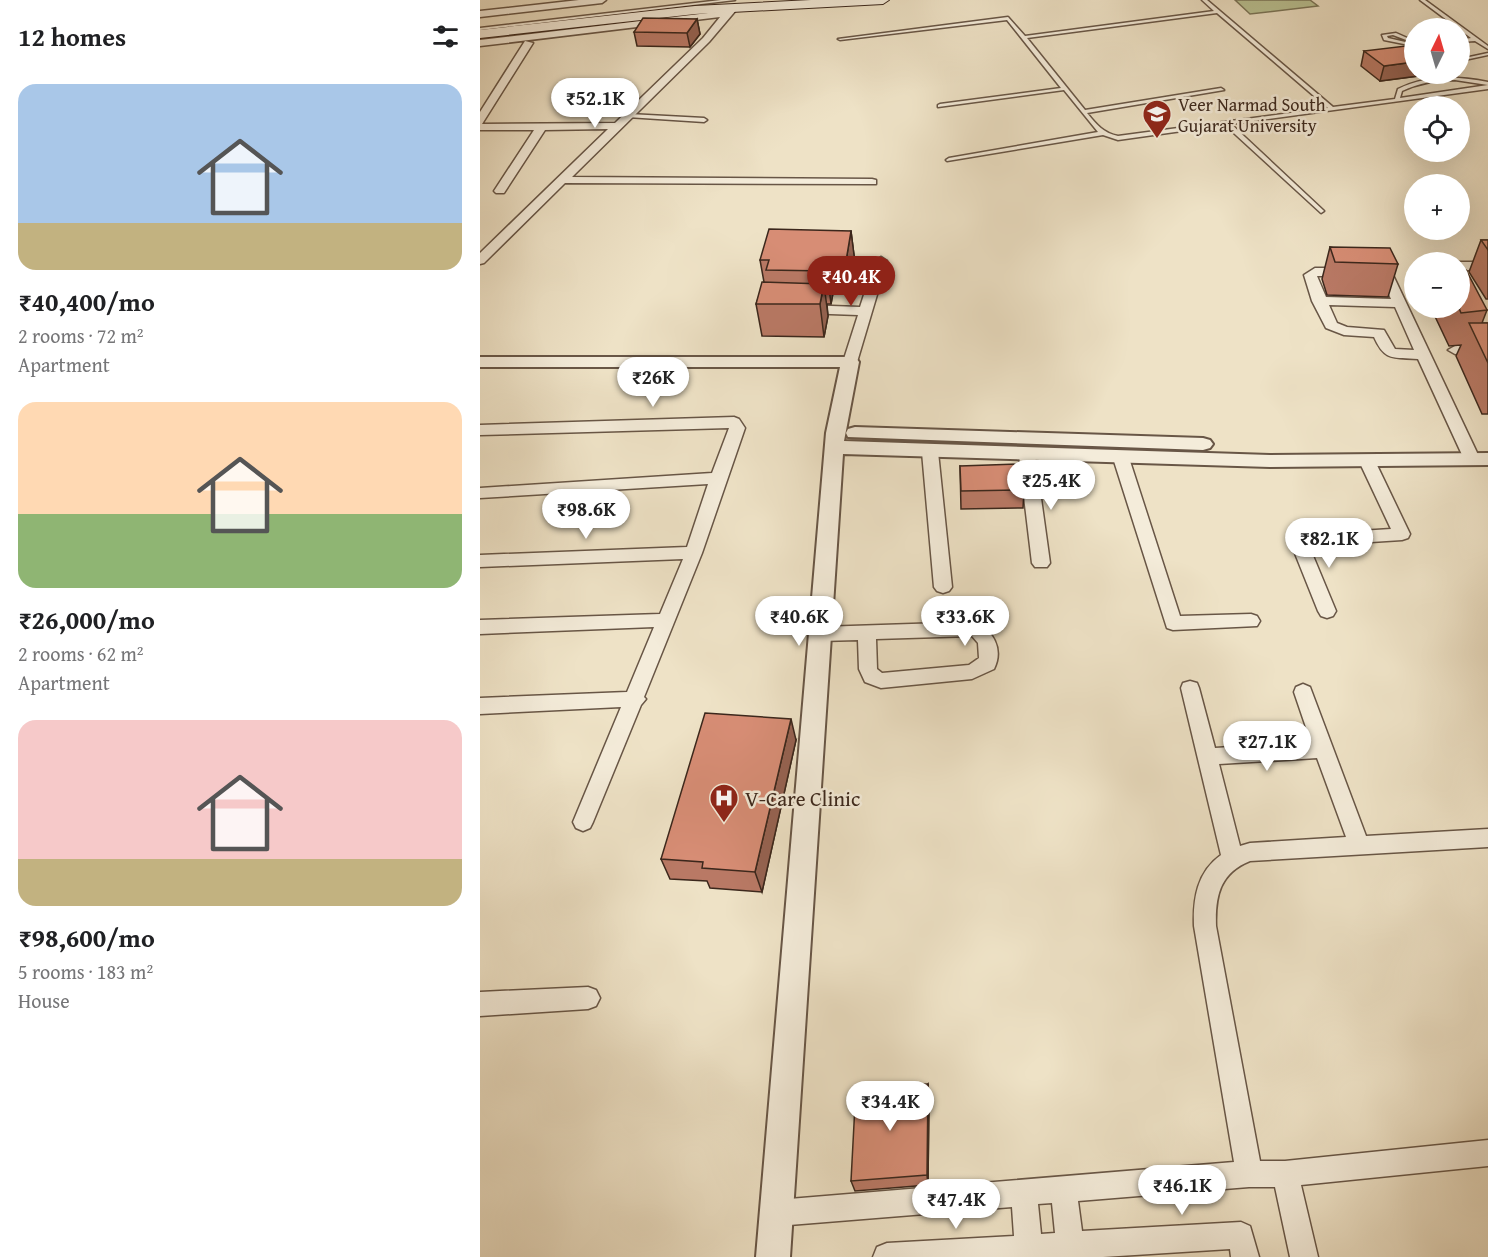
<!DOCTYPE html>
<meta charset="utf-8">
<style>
body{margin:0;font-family:"Gentium Book Plus",serif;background:#f6f6f6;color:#202124;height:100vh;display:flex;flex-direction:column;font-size:22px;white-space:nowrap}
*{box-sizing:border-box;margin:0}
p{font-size:20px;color:#757577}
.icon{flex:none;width:33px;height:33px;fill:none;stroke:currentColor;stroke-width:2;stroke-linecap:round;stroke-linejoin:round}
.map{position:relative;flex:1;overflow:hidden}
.drawer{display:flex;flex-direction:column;background:#fff;width:480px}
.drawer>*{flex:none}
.needle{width:39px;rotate:5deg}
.tools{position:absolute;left:924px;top:18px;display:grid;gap:12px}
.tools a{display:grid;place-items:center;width:66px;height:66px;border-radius:50%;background:#fff;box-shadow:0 6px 24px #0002;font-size:30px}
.price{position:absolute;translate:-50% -51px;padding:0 14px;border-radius:21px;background:#fff;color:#222;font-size:20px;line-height:39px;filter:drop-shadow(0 2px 3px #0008)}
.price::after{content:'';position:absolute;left:50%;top:36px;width:18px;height:14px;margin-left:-9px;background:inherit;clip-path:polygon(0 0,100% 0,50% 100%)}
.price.selected{background:#8f2418;color:#fff}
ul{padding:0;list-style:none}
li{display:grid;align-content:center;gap:12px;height:318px;padding:0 18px}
li span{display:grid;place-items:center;height:186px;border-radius:18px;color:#555}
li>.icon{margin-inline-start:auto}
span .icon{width:108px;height:108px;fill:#fffc;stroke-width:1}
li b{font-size:26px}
h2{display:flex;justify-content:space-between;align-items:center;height:72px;padding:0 18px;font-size:26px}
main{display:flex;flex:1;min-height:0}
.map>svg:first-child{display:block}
.green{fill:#bac394;stroke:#7a7558;stroke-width:1.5}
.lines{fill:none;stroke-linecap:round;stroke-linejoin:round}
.service-casing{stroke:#685646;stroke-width:3}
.minor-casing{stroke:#685646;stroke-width:3}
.tertiary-casing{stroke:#685646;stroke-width:4}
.secondary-casing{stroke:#3b271c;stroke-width:2}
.service{fill:#f4ecda;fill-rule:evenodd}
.minor{fill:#f4ecda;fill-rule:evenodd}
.tertiary{fill:#f4ecda;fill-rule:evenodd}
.secondary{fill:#f4ecda;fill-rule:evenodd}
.wall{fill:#b97965;stroke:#3b271c;stroke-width:1.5}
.shaded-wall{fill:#966352;stroke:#3b271c;stroke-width:1.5}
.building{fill:#d78d75;stroke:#3b271c;stroke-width:1.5}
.labels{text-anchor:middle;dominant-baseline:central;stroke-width:5;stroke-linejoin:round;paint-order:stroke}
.far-poi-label{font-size:18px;fill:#3b271c;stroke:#f4ecda;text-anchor:start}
.poi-label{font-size:21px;fill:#3b271c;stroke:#f4ecda;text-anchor:start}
</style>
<main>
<section class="drawer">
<h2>12 homes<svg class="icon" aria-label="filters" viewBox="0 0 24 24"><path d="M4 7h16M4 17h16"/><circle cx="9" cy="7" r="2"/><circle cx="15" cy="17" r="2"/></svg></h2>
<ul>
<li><span style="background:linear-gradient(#a9c7e8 75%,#c2b280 0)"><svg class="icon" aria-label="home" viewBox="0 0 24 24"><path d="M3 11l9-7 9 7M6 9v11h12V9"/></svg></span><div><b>₹40,400/mo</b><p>2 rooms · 72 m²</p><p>Apartment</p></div></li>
<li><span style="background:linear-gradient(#ffd9b3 60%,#8fb573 0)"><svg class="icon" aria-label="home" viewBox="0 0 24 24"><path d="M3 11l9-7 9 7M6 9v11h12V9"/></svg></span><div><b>₹26,000/mo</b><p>2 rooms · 62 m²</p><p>Apartment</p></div></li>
<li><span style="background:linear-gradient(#f6c9c9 75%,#c2b280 0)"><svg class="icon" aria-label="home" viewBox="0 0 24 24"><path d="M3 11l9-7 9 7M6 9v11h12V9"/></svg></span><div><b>₹98,600/mo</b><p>5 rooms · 183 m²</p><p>House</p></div></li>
</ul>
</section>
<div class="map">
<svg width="1008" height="1257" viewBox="0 0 1008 1257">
<rect width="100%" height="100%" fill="#eee2c6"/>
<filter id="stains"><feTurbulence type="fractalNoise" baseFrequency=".00333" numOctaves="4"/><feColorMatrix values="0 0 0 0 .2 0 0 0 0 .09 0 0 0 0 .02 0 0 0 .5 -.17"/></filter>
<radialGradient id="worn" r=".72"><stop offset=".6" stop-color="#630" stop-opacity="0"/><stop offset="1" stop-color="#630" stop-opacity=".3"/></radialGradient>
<path class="green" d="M755 0H830L838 6 770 14Z"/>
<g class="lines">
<g class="service-casing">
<path id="service" d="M241 0H255L0 30V28Z
M722 0H727L853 107 915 99 918 89C947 75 977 76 1008 82V89L751 124 843 210 844 211 841 213 745 125 638 140 623 135 467 161 466 160 469 158 618 132 584 90 458 107V105L460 104 581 88 527 20 360 40 358 39 528 17 545 36 734 11ZM737 13 848 108 638 136C623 133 616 124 607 113L744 90 741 88 605 110 547 38ZM975 80 1008 85 920 98 922 91C939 83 956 80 975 80Z
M940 0H945L1008 46V49L995 41 980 42V40L991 38Z
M916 33 934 41V43L913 35 907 36 908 38 934 44V46L904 40 902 35Z
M1008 53V55L980 61V59Z
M149 114 224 118 227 120 224 122 147 117V115Z"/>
</g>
<g class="minor-casing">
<path id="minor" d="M99 0H126L122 3 0 17V11Z
M249 7 257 9 229 42 92 177 392 179 396 180V184L85 183 4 263 0 264V253L128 129 65 130 24 193H16L14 191 54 130H0V112L45 41 53 43 2 124 135 123 223 38 240 17 0 46V40L245 11Z
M401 257 407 261 377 362 370 366 365 365 363 362 378 315 323 313 316 309 323 305 380 307 395 261Z
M979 262H1008V270H980Z
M835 268H866L872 272 866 276H837L846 297 911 299 902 279 888 272 894 268 912 273 1000 459 997 463H987L984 459 938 359C914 357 905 362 894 337L864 335 846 328 832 301 824 275ZM849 305 915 307 934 350 915 349 904 330 867 327 857 323Z
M1004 345 1008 346V352L975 354 968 350 975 346Z
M254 417 259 419 265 428 222 553 164 697 166 699 161 705 113 822 110 828 103 831 96 828 93 822 141 707 0 714V698L147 692 174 627 0 634V620L180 614 203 559 0 567V555L207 547 228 484 0 498V488L232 473 249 428 0 435V425Z
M450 447 458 452 472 587 469 591 463 593 457 591 454 587 442 452Z
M547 450 555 455 570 563 567 567H555L552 563 539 455Z
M641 453 649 458 700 616 771 614 777 616 780 621 777 626 693 630 687 628 633 458Z
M887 456 895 461 930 534 928 538 922 540 829 546 856 611 853 616 847 618 841 616 838 611 810 541 812 537 818 535 911 529 879 461Z
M493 622C513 629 524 649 514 669L492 679 401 688 385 682 379 669 378 640 340 641 334 639 331 634 334 629 340 627ZM492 636 498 643 499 658 489 665 402 673 397 669 396 639Z
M710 681 717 683 719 688 735 748 831 742 814 692 816 687 823 684 830 687 886 836 1008 829V847L770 861C740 873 735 896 736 926L780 1161H805L1008 1140V1166L821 1185 838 1257H810L795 1187H769L598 1201 602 1231 761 1222 770 1226 779 1257H751L750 1249 623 1257H393L397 1247 407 1243 534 1236 532 1207 297 1226 288 1222 284 1213 288 1204 297 1200 754 1162 714 926C713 899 717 872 741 855L701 688 703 683ZM837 758 866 837 770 843 760 846 739 764ZM572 1203 575 1233 561 1234 558 1204Z
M108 987 116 990 120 998 116 1006 108 1009 0 1016V992Z"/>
</g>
<g class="tertiary-casing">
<path id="tertiary" d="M0 357H370L376 358 379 362 364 441 790 455 1008 453V465L790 467 363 454 310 1257H276L346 433 360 367H0Z
M375 427 723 438 730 440 733 444 730 448 723 450 368 437 366 433 368 429Z"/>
</g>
<g class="secondary-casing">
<path id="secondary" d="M331 0H409L403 4 215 14 0 38V30L215 6Z"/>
</g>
<use href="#service" class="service"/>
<use href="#minor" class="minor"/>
<use href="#tertiary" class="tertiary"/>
<use href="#secondary" class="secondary"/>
</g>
<path class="wall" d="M217 19 220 34 210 47 157 46 154 32Z
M884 51 934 74H954L900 81 881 66Z
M371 231 375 263 369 293H353L351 304H347L348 316 344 337 282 336 276 304 284 282 280 260Z
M1001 240H1008V299H1006L989 272Z
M850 247 918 264 908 297 847 295 842 279Z
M951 308H980L1007 310 1002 323H1008V414H1002L976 356 981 345 969 346Z
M480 466 544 490 543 508 481 509Z
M316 740 282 892 230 888 227 881 190 879 181 859Z
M448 1084 449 1096 448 1185 375 1191 371 1181Z"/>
<path class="shaded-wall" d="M217 19 220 34 210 47 207 33Z
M934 62V74H954L900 81 904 66Z
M371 231 375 263 369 293 366 261Z
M349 260 353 293 351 304 347 271Z
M344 284 348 316 344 337 340 304Z
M311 719 316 740 282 892 275 872Z
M448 1084 449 1096 448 1185 447 1175Z"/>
<path class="building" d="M163 18 217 19 207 33 154 32Z
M934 45V62L904 66 884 51Z
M289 229 371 231 366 261 349 260 347 271 286 270 289 260H280Z
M1001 240H1008V250Z
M850 247 910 248 918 264 855 262Z
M980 269 986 270 1007 310 981 313 979 308H980Z
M282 282 344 284 340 304H276Z
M989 323H1008V363Z
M541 464 544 490 481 491 480 466Z
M225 713 311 719 275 872 222 868 223 862 181 859Z
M448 1084 447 1175 371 1181 376 1086Z"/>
<defs>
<g id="university-pin" transform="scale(1.5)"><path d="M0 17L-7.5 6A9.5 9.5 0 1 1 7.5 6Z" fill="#8f2418" stroke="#f4ecda"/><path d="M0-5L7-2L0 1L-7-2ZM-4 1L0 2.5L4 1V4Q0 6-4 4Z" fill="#fff"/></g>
<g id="hospital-pin" transform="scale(1.5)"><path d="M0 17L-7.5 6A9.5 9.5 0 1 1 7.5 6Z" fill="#8f2418" stroke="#f4ecda"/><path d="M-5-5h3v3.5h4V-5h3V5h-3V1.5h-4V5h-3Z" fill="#fff"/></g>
</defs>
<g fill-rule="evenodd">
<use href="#university-pin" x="677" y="114"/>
<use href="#hospital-pin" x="244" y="798"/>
</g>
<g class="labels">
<g class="far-poi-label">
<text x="698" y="104">Veer Narmad South<tspan x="698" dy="21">Gujarat University</tspan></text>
</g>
<g class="poi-label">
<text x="265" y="798">V-Care Clinic</text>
</g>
</g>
<rect width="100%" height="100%" filter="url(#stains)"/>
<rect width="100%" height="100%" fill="url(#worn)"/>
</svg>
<div class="tools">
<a><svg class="needle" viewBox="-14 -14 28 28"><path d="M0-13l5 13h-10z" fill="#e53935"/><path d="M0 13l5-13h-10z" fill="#757577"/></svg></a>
<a><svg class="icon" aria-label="locate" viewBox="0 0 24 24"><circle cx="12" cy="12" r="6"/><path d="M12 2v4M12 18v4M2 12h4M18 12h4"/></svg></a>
<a>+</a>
<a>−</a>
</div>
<b class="price" style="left:115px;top:129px">₹52.1K</b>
<b class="price selected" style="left:371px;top:307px">₹40.4K</b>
<b class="price" style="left:173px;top:408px">₹26K</b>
<b class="price" style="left:571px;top:511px">₹25.4K</b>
<b class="price" style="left:106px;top:540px">₹98.6K</b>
<b class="price" style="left:849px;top:569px">₹82.1K</b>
<b class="price" style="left:319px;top:647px">₹40.6K</b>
<b class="price" style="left:485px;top:647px">₹33.6K</b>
<b class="price" style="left:787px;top:772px">₹27.1K</b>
<b class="price" style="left:410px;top:1132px">₹34.4K</b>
<b class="price" style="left:702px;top:1216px">₹46.1K</b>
<b class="price" style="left:476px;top:1230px">₹47.4K</b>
</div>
</main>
